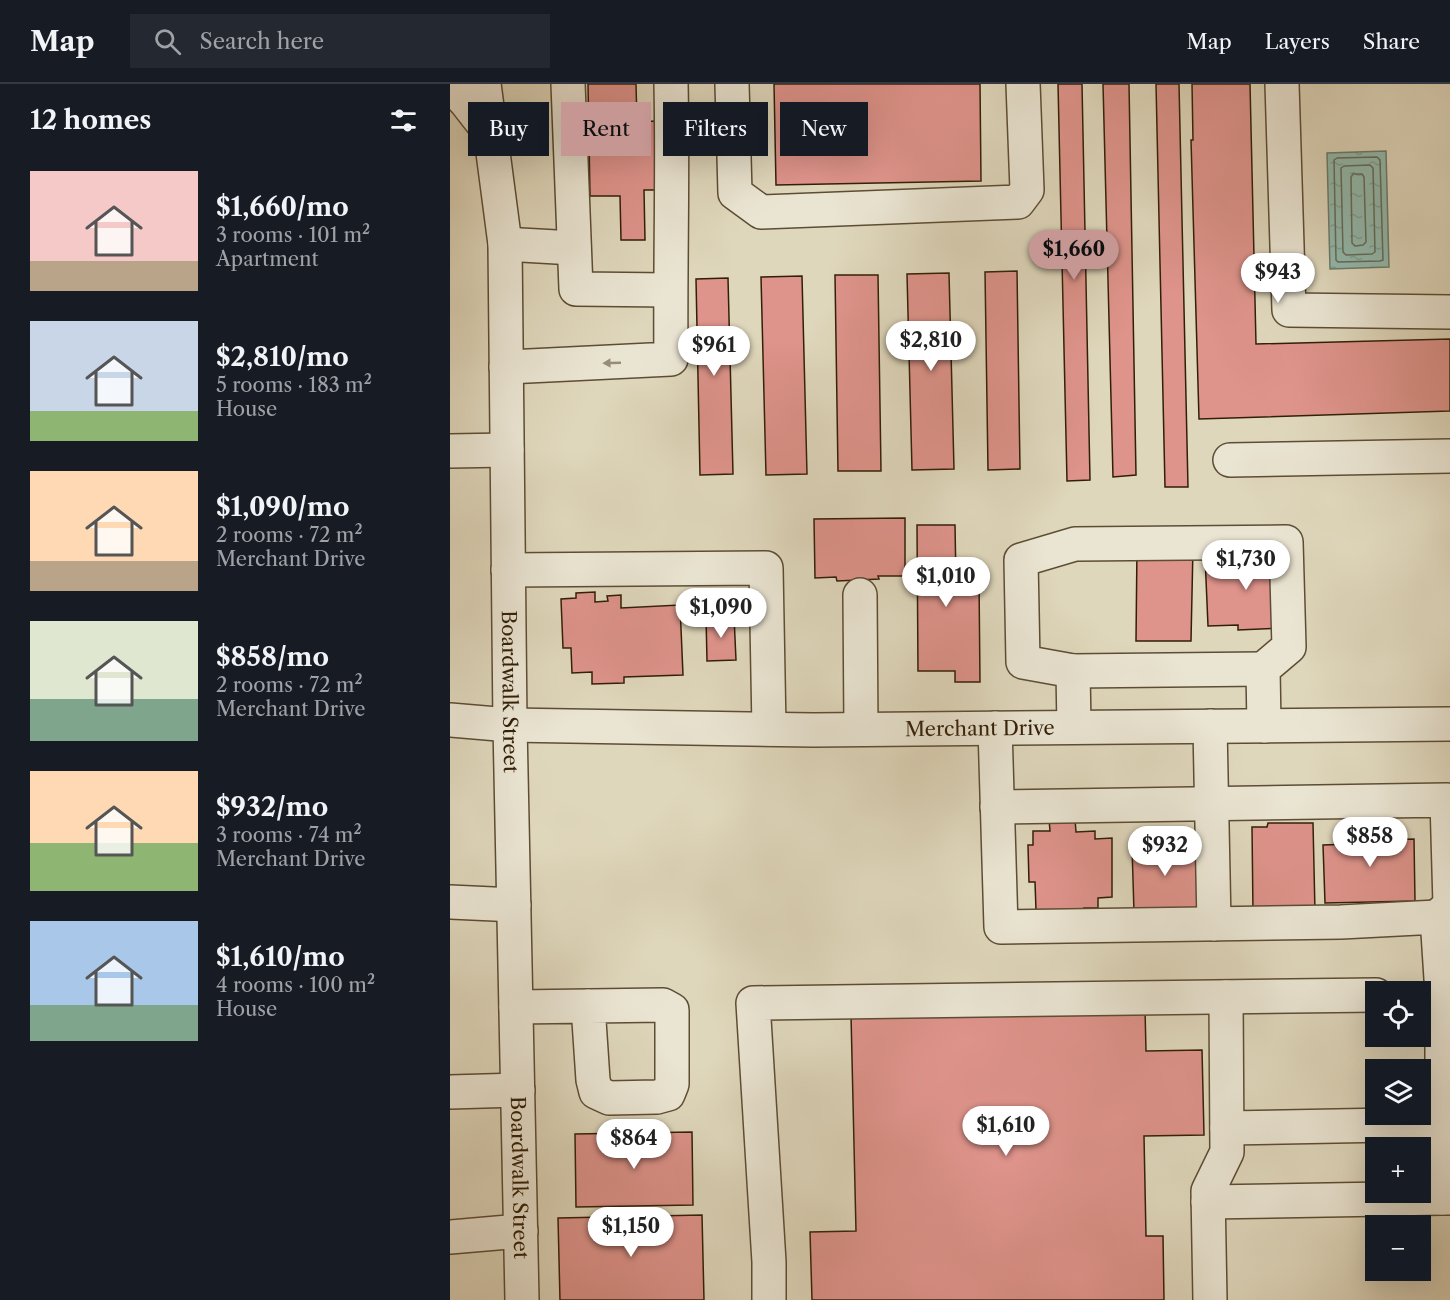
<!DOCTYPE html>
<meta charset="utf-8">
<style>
body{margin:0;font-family:"Libre Caslon Text",serif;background:#242831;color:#f1f3f6;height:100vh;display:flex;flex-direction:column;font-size:22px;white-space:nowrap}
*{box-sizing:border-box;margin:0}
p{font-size:20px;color:#9ea1a6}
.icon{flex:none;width:33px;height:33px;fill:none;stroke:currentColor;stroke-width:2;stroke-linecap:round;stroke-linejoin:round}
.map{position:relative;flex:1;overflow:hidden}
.details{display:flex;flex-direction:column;background:#171b24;width:450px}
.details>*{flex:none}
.banner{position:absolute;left:18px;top:18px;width:570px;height:54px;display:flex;gap:12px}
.fabs{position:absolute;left:915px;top:897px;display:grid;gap:12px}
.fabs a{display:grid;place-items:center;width:66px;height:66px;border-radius:0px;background:#171b24;box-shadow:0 6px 24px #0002;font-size:30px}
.price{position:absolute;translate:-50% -51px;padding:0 14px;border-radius:21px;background:#fff;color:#222;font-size:20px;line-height:39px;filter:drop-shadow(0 2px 3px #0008)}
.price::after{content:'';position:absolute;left:50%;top:36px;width:18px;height:14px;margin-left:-9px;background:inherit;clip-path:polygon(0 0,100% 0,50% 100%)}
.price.selected{background:#c59692;color:#111}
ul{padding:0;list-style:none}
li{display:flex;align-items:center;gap:18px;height:150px;padding:0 30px}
li span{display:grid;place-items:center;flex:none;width:168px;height:120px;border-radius:0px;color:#555}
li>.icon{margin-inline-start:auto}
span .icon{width:72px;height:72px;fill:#fffc;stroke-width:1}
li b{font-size:26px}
h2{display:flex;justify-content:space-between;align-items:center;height:72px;padding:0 30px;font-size:26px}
.pill{padding:0 21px;border-radius:0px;background:#171b24;box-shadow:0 6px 24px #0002;font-size:21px;line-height:54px}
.pill.selected{background:#c59692;color:#111}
header{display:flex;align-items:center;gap:36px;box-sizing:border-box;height:84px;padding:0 30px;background:#171b24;border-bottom:2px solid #363941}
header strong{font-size:28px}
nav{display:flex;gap:33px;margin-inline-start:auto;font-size:21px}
.search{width:420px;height:54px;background:#242831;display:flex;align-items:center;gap:15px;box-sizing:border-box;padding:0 21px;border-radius:0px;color:#9ea1a6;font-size:22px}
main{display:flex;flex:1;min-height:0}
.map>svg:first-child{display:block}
.water{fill:url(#water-ripples);stroke:#6c7c6b;stroke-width:1.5}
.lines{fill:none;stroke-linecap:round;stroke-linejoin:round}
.shore{stroke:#626c5a;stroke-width:1.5}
.building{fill:#de938b;stroke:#321f07;stroke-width:1.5}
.minor-casing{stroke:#5d4d34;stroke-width:36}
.minor{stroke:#eae5d3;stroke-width:33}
.oneway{fill:#978c77}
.labels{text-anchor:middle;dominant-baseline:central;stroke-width:4.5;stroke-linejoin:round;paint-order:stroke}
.street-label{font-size:20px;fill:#321f07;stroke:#eae5d3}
</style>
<header>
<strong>Map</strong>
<div class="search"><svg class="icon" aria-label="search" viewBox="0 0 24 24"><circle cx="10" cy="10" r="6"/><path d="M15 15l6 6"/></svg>Search here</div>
<nav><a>Map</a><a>Layers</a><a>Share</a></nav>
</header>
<main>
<section class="details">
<h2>12 homes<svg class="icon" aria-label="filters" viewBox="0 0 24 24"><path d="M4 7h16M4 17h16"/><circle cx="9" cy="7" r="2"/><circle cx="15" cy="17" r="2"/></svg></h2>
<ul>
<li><span style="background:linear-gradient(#f6c9c9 75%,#b9a48a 0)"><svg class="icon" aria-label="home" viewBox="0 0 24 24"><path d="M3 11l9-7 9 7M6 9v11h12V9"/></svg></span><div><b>$1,660/mo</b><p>3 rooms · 101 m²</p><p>Apartment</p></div></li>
<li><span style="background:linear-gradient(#c9d6e8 75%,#8fb573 0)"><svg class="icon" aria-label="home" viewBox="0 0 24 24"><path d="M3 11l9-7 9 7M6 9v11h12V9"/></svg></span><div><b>$2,810/mo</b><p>5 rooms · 183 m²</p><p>House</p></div></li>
<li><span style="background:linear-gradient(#ffd9b3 75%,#b9a48a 0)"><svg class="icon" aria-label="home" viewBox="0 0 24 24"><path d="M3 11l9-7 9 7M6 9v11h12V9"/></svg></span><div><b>$1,090/mo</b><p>2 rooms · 72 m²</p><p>Merchant Drive</p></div></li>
<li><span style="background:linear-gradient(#dfe7d0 65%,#7fa58c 0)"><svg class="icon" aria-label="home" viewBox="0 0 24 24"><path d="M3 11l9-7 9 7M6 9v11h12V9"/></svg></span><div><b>$858/mo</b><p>2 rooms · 72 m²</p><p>Merchant Drive</p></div></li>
<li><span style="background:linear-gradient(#ffd9b3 60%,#8fb573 0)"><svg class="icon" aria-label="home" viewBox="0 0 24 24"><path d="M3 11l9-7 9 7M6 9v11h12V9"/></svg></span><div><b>$932/mo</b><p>3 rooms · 74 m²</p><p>Merchant Drive</p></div></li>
<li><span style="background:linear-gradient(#a9c7e8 70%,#7fa58c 0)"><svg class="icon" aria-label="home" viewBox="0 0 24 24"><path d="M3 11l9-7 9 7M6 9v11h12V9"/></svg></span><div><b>$1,610/mo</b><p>4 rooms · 100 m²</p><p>House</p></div></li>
</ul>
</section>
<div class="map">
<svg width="1000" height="1216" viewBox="0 0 1000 1216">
<defs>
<pattern id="water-ripples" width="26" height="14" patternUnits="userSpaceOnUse" patternTransform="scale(1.5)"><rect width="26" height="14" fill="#93baae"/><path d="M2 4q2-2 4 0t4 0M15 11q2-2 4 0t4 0" fill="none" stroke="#7f9f94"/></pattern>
</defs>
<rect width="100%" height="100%" fill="#dfd7bc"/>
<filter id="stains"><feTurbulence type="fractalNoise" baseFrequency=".00333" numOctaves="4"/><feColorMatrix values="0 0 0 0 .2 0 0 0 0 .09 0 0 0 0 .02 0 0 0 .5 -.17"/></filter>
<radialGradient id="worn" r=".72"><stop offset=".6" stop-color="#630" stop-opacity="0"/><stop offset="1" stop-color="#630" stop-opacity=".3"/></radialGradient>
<path class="water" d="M936 67 939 183 880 185 877 69Z"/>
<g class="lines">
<path class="shore" d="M927 73 930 76 933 176 930 177 888 178 886 176 884 76 887 74Z
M920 81 923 84 925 168 922 170 896 171 893 168 891 84 894 82Z
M903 90H912L914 93 916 158 913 161 905 162 902 159 901 93Z"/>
</g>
<path class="building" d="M138 0H186L187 38 206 37 208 106H194L195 156H171L170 112H140Z
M324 0H530L531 97 326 101Z
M608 0H632L640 396 617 397Z
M653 0H679L686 391 663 393Z
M706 0H729L738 403H715Z
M742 0H800L806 260 1000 255V327L749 335 741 56H743Z
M567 187 570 385 538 386 535 188Z
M499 189 504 385 462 386 457 190Z
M385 191H428L431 387H388Z
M352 192 357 390 316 391 311 193Z
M278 194 283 390 250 391 246 195Z
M455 434V492H428L429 495 387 497 386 493 365 494 364 435Z
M467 441H505L506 497 529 496 530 598H505V587H468Z
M687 462 743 463 741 557H686Z
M832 469 835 544 788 546V541L758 542 755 472Z
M145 508V518L158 517 157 512 171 511V524L230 521 233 591 174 593V599L142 600V588L122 589 121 564H113L111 515 126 514V509Z
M284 532 286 576 257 577 256 533Z
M929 733V746H934V756L964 755 965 817 875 819 873 761 902 760V746H908L907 734Z
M599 735H625L626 748 645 747V755L662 754V813L648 814V824H634L635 832 586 826 585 798H579L578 761H583V747H600Z
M818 739H863L865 828 803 829 802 743H817Z
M731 756V762L747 761 749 827 684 828 682 763H696V757Z
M695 925 696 967 752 966 754 1051 694 1052 696 1152H713L714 1216H362L360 1148 406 1147 401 931Z
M242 1048 243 1121 126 1123 125 1050Z
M252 1131 254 1216H110L108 1134Z"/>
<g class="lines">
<g class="minor-casing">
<g id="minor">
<path id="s1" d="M34 0 55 160 60 641 72 1216"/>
<path d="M118 0 126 205 220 206"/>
<path d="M282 0 285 109 311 128 568 118 577 106 573 0"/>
<path d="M832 0 839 226 1000 228"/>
<path d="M0 1 16 18 41 50"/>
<path d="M55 160 124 164"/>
<path d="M56 283 221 275C220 183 223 92 221 0"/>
<path d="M0 367 57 366"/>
<path d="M780 376 1000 372"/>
<path d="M58 486 316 484 319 645"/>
<path d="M410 511 411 645"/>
<path d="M623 587 813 585"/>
<path id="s2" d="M0 636 60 641 364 646 1000 640"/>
<path d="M760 642 764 840"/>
<path d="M624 643 623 587 573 578 571 476 625 460 836 458 839 563 813 585 814 642"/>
<path d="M545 644 551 843 891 838 987 833 992 910V1114H1000"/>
<path d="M547 723 997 716 1000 821 987 833"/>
<path d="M0 818 64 821"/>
<path d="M66 923 213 921 222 926V1000L218 1010 207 1013 159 1014 146 1008 143 996 138 922"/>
<path d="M0 1008 68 1006"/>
<path d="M777 1044 992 1040"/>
<path d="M758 1118 992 1114"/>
<path d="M0 1153 71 1147"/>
<path d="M319 1216V1178L303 919 926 911"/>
<path d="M760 1216 758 1107 777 1068 776 913"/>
</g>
</g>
<use href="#minor" class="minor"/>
</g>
<defs><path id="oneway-solid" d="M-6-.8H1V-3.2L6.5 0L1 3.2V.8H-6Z" transform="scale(1.5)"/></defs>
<use class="oneway" href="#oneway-solid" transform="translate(162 279) rotate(178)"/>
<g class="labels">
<g class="street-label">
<text stroke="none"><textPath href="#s1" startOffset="609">Boardwalk Street</textPath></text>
<text stroke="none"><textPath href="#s2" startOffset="530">Merchant Drive</textPath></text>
<text stroke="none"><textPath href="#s1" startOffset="1095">Boardwalk Street</textPath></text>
</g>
</g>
<rect width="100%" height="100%" filter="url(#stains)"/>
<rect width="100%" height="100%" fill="url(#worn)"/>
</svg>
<div class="fabs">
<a><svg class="icon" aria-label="locate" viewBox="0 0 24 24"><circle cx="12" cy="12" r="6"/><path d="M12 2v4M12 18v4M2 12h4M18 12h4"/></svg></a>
<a><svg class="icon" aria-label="layers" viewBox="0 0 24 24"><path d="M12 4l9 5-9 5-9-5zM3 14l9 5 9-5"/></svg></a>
<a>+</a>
<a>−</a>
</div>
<b class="price selected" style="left:624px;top:197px">$1,660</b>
<b class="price" style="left:828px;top:220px">$943</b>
<b class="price" style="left:481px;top:288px">$2,810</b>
<b class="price" style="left:264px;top:293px">$961</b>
<b class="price" style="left:796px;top:507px">$1,730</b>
<b class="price" style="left:496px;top:524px">$1,010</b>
<b class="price" style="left:271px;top:555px">$1,090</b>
<b class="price" style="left:920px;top:784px">$858</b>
<b class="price" style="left:715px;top:793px">$932</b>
<b class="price" style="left:556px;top:1073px">$1,610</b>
<b class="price" style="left:184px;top:1086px">$864</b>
<b class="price" style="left:181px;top:1174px">$1,150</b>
<div class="banner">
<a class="pill">Buy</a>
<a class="pill selected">Rent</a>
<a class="pill">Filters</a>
<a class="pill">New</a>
</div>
</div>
</main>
